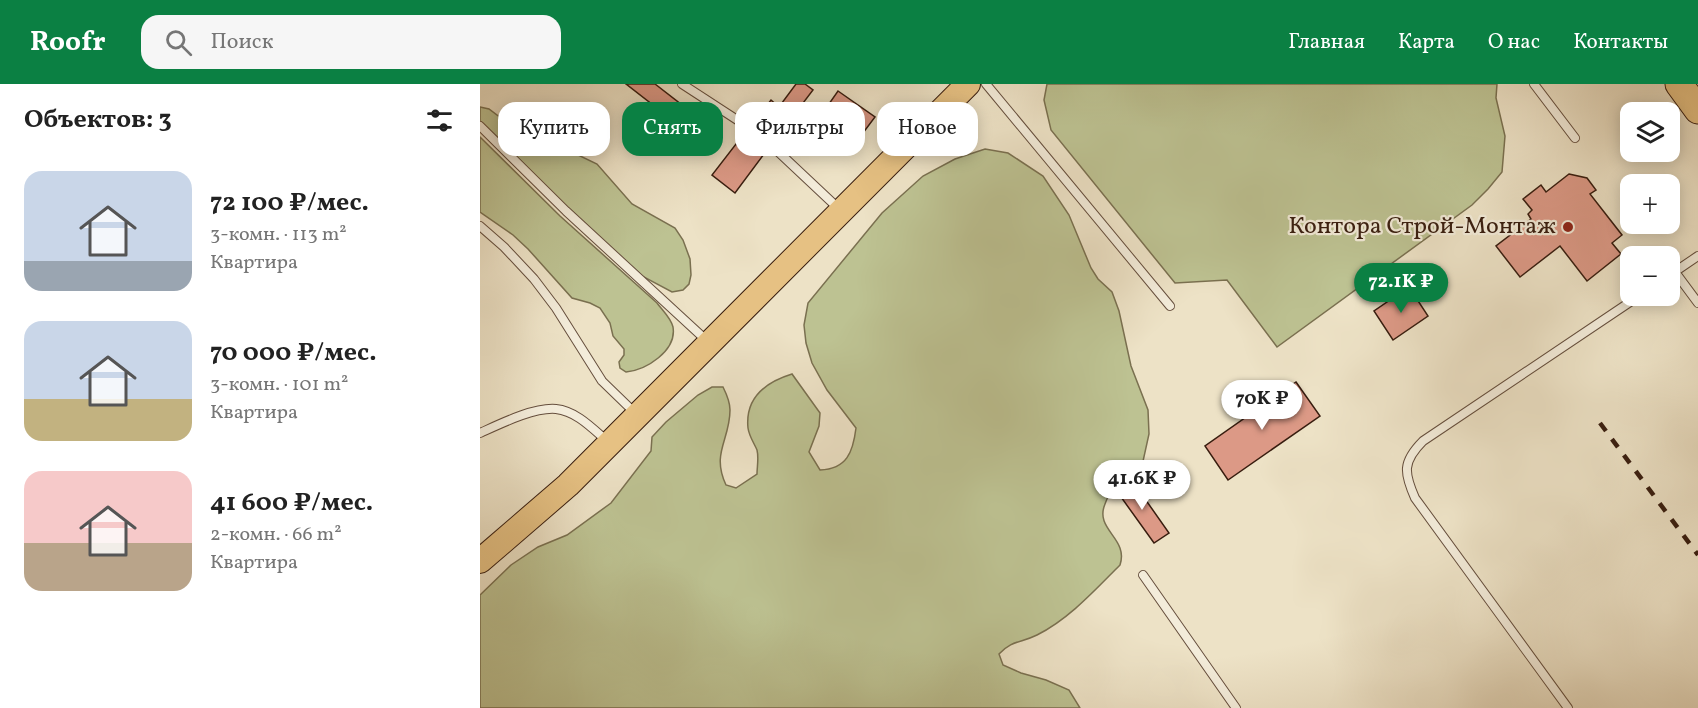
<!DOCTYPE html>
<html lang="ru">
<meta charset="utf-8">
<style>
body{margin:0;font-family:Vollkorn,serif;background:#f6f6f6;color:#222;height:100vh;display:flex;flex-direction:column;font-size:22px;white-space:nowrap}
*{box-sizing:border-box;margin:0}
p{font-size:20px;color:#767676}
.icon{flex:none;width:33px;height:33px;fill:none;stroke:currentColor;stroke-width:2;stroke-linecap:round;stroke-linejoin:round}
.map{position:relative;flex:1;overflow:hidden}
.details{display:flex;flex-direction:column;background:#fff;width:480px}
.details>*{flex:none}
.top-card{position:absolute;left:18px;top:18px;width:570px;height:54px;display:flex;gap:12px}
.controls{position:absolute;left:1140px;top:18px;display:grid;gap:12px}
.controls a{display:grid;place-items:center;width:60px;height:60px;border-radius:12px;background:#fff;box-shadow:0 3px 15px #0003;font-size:30px}
.price{position:absolute;translate:-50% -51px;padding:0 14px;border-radius:21px;background:#fff;color:#222;font-size:20px;line-height:39px;filter:drop-shadow(0 2px 3px #0008)}
.price::after{content:'';position:absolute;left:50%;top:36px;width:18px;height:14px;margin-left:-9px;background:inherit;clip-path:polygon(0 0,100% 0,50% 100%)}
.price.current{background:#0b8043;color:#fff}
ul{padding:0;list-style:none}
li{display:flex;align-items:center;gap:18px;height:150px;padding:0 24px}
li span{display:grid;place-items:center;flex:none;width:168px;height:120px;border-radius:18px;color:#555}
li>.icon{margin-inline-start:auto}
span .icon{width:72px;height:72px;fill:#fffc;stroke-width:1}
li b{font-size:26px}
h2{display:flex;justify-content:space-between;align-items:center;height:72px;padding:0 24px;font-size:26px}
.chip{padding:0 21px;border-radius:18px;background:#fff;box-shadow:0 3px 15px #0003;font-size:21px;line-height:54px}
.chip.current{background:#0b8043;color:#fff}
header{display:flex;align-items:center;gap:36px;box-sizing:border-box;height:84px;padding:0 30px;background:#0b8043;color:#fff}
header strong{font-size:28px}
nav{display:flex;gap:33px;margin-inline-start:auto;font-size:21px}
.search{width:420px;height:54px;background:#f6f6f6;display:flex;align-items:center;gap:15px;box-sizing:border-box;padding:0 21px;border-radius:18px;color:#767676;font-size:22px}
main{display:flex;flex:1;min-height:0}
.map>svg:first-child{display:block}
.green{fill:#bdc292;stroke:#7a7050;stroke-width:1.5}
.building{fill:#dc9986;stroke:#381d0f;stroke-width:1.5}
.lines{fill:none;stroke-linecap:round;stroke-linejoin:round}
.lane-casing{stroke:#654e3d;stroke-width:10}
.primary-casing{stroke:#381d0f;stroke-width:26}
.highway-casing{stroke:#381d0f;stroke-width:29}
.lane{stroke:#f3ecda;stroke-width:8}
.primary{stroke:#e6c183;stroke-width:24}
.highway{stroke:#e6c183;stroke-width:27}
.rail{stroke:#381d0f;stroke-width:4.5;stroke-dasharray:10 10;stroke-linecap:butt}
.poi-dot{fill:#8f2418;stroke:#f3ecda;stroke-width:2}
.labels{text-anchor:middle;dominant-baseline:central;stroke-width:4.5;stroke-linejoin:round;paint-order:stroke}
.poi-label{font-size:24px;fill:#381d0f;stroke:#f3ecda;text-anchor:end}
</style>
<header>
<strong>Roofr</strong>
<div class="search"><svg class="icon" aria-label="search" viewBox="0 0 24 24"><circle cx="10" cy="10" r="6"/><path d="M15 15l6 6"/></svg>Поиск</div>
<nav><a>Главная</a><a>Карта</a><a>О нас</a><a>Контакты</a></nav>
</header>
<main>
<section class="details">
<h2>Объектов: 3<svg class="icon" aria-label="filters" viewBox="0 0 24 24"><path d="M4 7h16M4 17h16"/><circle cx="9" cy="7" r="2"/><circle cx="15" cy="17" r="2"/></svg></h2>
<ul>
<li><span style="background:linear-gradient(#c9d6e8 75%,#9aa5b1 0)"><svg class="icon" aria-label="home" viewBox="0 0 24 24"><path d="M3 11l9-7 9 7M6 9v11h12V9"/></svg></span><div><b>72 100 ₽/мес.</b><p>3-комн. · 113 m²</p><p>Квартира</p></div></li>
<li><span style="background:linear-gradient(#c9d6e8 65%,#c2b280 0)"><svg class="icon" aria-label="home" viewBox="0 0 24 24"><path d="M3 11l9-7 9 7M6 9v11h12V9"/></svg></span><div><b>70 000 ₽/мес.</b><p>3-комн. · 101 m²</p><p>Квартира</p></div></li>
<li><span style="background:linear-gradient(#f6c9c9 60%,#b9a48a 0)"><svg class="icon" aria-label="home" viewBox="0 0 24 24"><path d="M3 11l9-7 9 7M6 9v11h12V9"/></svg></span><div><b>41 600 ₽/мес.</b><p>2-комн. · 66 m²</p><p>Квартира</p></div></li>
</ul>
</section>
<div class="map">
<svg width="1218" height="624" viewBox="0 0 1218 624">
<rect width="100%" height="100%" fill="#ede2c6"/>
<filter id="stains"><feTurbulence type="fractalNoise" baseFrequency=".00333" numOctaves="4"/><feColorMatrix values="0 0 0 0 .2 0 0 0 0 .09 0 0 0 0 .02 0 0 0 .5 -.17"/></filter>
<radialGradient id="worn" r=".72"><stop offset=".6" stop-color="#630" stop-opacity="0"/><stop offset="1" stop-color="#630" stop-opacity=".3"/></radialGradient>
<path class="green" d="M567 0H1017L1016 14 1025 52 1022 88 1008 105 992 121 797 263 747 196 695 199 571 46 564 16Z
M0 23 9 25 38 47 63 54 117 80 152 120 195 144 203 156 210 175 211 191 209 200 203 206 192 208 160 191 89 125 0 37Z
M0 53 80 132 177 219C182 226 191 234 193 243 197 267 166 286 146 288L140 284 139 278 144 271V265L133 252 130 239 120 224 110 219 92 214 48 165 33 151 0 128Z
M505 65 528 69 563 92 589 131 611 184 618 195 632 208 639 227 651 282 668 326 669 350 660 391 658 394 651 393C645 398 638 402 632 408 628 411 627 415 625 420 614 446 649 454 640 481 615 506 589 535 557 551 541 559 532 556 519 570L523 581 541 589 566 596 589 606 600 624H0V511L31 481 58 463 87 451 131 419 171 367 172 353 186 338 218 311 232 303H243C247 311 250 318 250 326 250 356 231 369 246 401L256 404 277 390C277 383 279 374 277 366 274 359 269 352 268 344 265 314 286 298 312 290L340 329 339 342 329 368 340 386C367 385 373 368 376 344L347 306 332 279 326 259 324 241 328 219 402 129 443 92 475 75Z"/>
<path class="building" d="M146 0H175L220 35 209 49Z
M316 0H325L333 6 295 56 274 38 291 16 299 23Z
M358 7 395 33 380 53 344 27Z
M271 53 287 66 255 109 232 91 256 60 262 65Z
M1089 90 1107 94 1116 106 1110 110 1142 151 1132 159 1141 170 1107 197 1080 162 1040 193 1016 162 1051 135 1048 130 1052 126 1043 115 1061 101 1066 108Z
M929 203 948 232 913 256 894 227Z
M816 298 840 332 748 396 725 362Z
M651 395 689 449 674 459 636 406Z"/>
<g class="lines">
<g class="lane-casing">
<path id="lane" d="M202 0 268 43 291 61 358 124
M506 0 690 222
M1054 0 1095 54
M0 42 86 127 226 256
M0 142 24 163 54 195 76 224 122 297 155 329
M1195 188 1218 219
M1190 191 1218 172
M0 349C20 340 54 323 76 325 96 327 112 344 127 357
M663 491 756 624
M1088 624 935 414C924 389 922 378 943 357L1159 212"/>
</g>
<g class="primary-casing">
<path id="primary" d="M0 477 88 401 488 0"/>
</g>
<g class="highway-casing">
<path id="highway" d="M1199 0 1218 26"/>
</g>
<use href="#lane" class="lane"/>
<use href="#primary" class="primary"/>
<use href="#highway" class="highway"/>
<path class="rail" d="M1120 339 1218 471"/>
</g>
<circle class="poi-dot" cx="1088" cy="143" r="6"/>
<g class="labels">
<g class="poi-label">
<text x="1076" y="143">Контора Строй-Монтаж</text>
</g>
</g>
<rect width="100%" height="100%" filter="url(#stains)"/>
<rect width="100%" height="100%" fill="url(#worn)"/>
</svg>
<div class="controls">
<a><svg class="icon" aria-label="layers" viewBox="0 0 24 24"><path d="M12 4l9 5-9 5-9-5zM3 14l9 5 9-5"/></svg></a>
<a>+</a>
<a>−</a>
</div>
<b class="price current" style="left:921px;top:230px">72.1K ₽</b>
<b class="price" style="left:782px;top:347px">70K ₽</b>
<b class="price" style="left:662px;top:427px">41.6K ₽</b>
<div class="top-card">
<a class="chip">Купить</a>
<a class="chip current">Снять</a>
<a class="chip">Фильтры</a>
<a class="chip">Новое</a>
</div>
</div>
</main>
